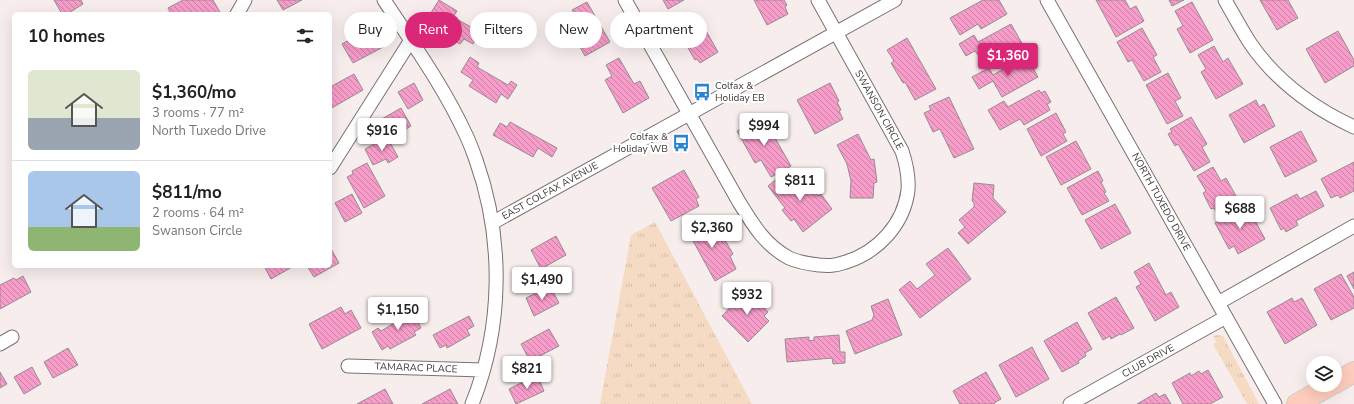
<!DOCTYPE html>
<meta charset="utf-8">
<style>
body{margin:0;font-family:"Nunito Sans",sans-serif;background:#f2f2f2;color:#222;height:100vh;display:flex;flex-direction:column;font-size:15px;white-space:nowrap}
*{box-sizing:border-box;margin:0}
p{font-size:13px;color:#767676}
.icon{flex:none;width:22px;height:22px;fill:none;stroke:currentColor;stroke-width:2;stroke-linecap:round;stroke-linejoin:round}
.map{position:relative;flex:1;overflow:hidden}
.details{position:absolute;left:12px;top:12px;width:320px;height:256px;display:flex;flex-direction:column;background:#fff;border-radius:6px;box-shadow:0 4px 16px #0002}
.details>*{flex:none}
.hud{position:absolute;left:344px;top:12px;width:380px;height:36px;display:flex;gap:8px}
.fabs{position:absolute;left:1306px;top:356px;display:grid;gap:8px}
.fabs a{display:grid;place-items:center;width:36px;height:36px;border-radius:50%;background:#fff;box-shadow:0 4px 16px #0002;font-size:20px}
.price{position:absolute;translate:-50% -34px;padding:0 9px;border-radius:4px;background:#fff;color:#222;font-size:13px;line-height:26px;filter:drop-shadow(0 1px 2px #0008)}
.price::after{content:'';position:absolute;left:50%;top:24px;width:12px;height:9px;margin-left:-6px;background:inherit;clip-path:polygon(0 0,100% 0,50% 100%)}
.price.active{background:#db2777;color:#fff}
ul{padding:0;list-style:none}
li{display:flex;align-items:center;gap:12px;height:100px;padding:0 16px}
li+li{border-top:1px solid #e0e0e0}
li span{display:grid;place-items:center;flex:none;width:112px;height:80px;border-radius:6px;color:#555}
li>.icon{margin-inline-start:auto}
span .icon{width:48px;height:48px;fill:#fffc;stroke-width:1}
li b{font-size:17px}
h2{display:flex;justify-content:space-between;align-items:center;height:48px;padding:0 16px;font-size:17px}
.chip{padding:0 14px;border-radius:18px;background:#fff;box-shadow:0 4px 16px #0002;font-size:14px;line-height:36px}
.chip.active{background:#db2777;color:#fff}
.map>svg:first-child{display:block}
.grass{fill:url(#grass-tufts)}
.building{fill:url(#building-back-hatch);stroke:#958d90}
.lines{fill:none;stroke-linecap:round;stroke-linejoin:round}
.minor-casing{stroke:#7a7272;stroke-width:15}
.primary-casing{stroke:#cdcccc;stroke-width:22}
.minor{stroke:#fff;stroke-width:13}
.primary{stroke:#fecdbc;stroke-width:20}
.labels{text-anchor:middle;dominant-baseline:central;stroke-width:4;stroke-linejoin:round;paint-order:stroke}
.poi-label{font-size:10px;fill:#3d3939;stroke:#fff;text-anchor:start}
.street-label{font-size:10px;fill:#3d3939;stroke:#fff}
</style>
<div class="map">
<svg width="1354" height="404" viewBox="0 0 1354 404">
<defs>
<pattern id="grass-tufts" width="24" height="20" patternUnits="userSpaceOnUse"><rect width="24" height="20" fill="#f5dbc3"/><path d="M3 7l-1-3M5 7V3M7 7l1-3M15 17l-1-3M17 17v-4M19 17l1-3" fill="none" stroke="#d3bda8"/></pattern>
<pattern id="building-back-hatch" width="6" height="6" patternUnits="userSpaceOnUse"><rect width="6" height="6" fill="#f89cc9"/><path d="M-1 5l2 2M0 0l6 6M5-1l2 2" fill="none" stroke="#ca80a4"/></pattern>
</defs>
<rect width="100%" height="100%" fill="#f7eded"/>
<path class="grass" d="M655 222 752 404H600L631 235Z
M1217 335 1223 336 1259 404H1247L1213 344 1216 342 1213 336Z"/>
<path class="building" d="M54 0H81L83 4 67 14H62Z
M183 0H213L221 14H171L168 8Z
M277 0H302L283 10Z
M439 0 457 11 453 17 471 27 475 21 484 27 473 44 464 39 460 44 436 30 440 23 429 16Z
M663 0H684L668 9Z
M754 0H784L787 5 785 7 788 14 767 25Z
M983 0H999L1007 14 981 29 978 24 960 35 950 18Z
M1096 0H1125L1130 9 1136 6 1144 21 1116 37Z
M1169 0H1184L1172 6Z
M1260 0H1288L1298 18 1277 30Z
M587 2 610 42 585 56 571 31 581 25 572 10Z
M1192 2 1213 40 1190 53 1177 29 1183 26 1175 11Z
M691 16 700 32 705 29 718 52 700 63 697 59 695 60 688 48 691 47 677 24Z
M1011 24 1023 45 994 61 989 51 979 56 975 51 966 56 959 44 974 35 978 42Z
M374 26 385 46 353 63 342 44Z
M1142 28 1157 55 1153 57 1161 72 1144 81 1132 60 1128 62 1117 42Z
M1338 31 1354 60V66L1325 83 1306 49Z
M907 38 936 89 915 100 905 82 903 83 891 63 894 61 887 50Z
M1214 46 1223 62 1228 58 1243 84 1216 99 1201 72 1206 69 1198 55Z
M1026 56 1038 77 1002 97 993 81 979 89 972 77 989 68 993 75Z
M470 57 479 63 477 67 508 85 511 81 517 85 508 99 501 94 496 103 469 86 473 80 461 72Z
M619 58 634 84 640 81 649 98 623 113 605 80 612 76 606 65Z
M1168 73 1181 98 1175 101 1183 116 1167 124 1146 85Z
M354 74 363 90 330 109V87Z
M414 83 423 100 408 109 398 92Z
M830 83 839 101 837 102 841 110 839 111 843 119 815 134 797 100Z
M1039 90 1041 93 1045 91 1051 102 1047 104 1050 110 1024 125 1020 119 1000 130 988 110 1004 101 1008 107Z
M949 97 974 149 954 158 940 129 933 132 924 113 931 110 929 106Z
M1256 100 1259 107 1264 104 1275 126 1244 143 1229 115Z
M401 108 411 126 391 138 380 120Z
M1056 113 1066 132 1063 134 1067 141 1041 156 1027 129Z
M763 117 791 166 771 177 761 160 755 163 737 131Z
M1191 117 1207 144 1202 147 1210 162 1194 171 1178 144 1175 146 1168 134 1172 132 1170 129Z
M510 122 557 148 552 157 538 148 533 157 493 135 500 123 507 127Z
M1301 131 1317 161 1285 177 1270 147Z
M858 134 871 160 874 159 877 182 874 183 873 198H850L851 181 847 164 837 145Z
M387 137 398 157 388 163 386 159 373 165 365 149Z
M1076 141 1091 169 1061 185 1046 157Z
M1354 162V191L1340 198 1338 195 1331 198 1321 179Z
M367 163 385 196 364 208 347 177 353 174 352 171Z
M1213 167 1221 181 1226 178 1241 205 1219 217 1214 208 1211 209 1203 193 1206 191 1197 176Z
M684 170 699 197 696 199 699 206 671 221 652 188Z
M1098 171 1103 181 1101 182 1106 192 1104 193 1109 201 1082 215 1067 188Z
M783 174 793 187 804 179 818 196 821 194 832 209 803 232 794 219 791 221 782 210 785 208 768 186Z
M974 183 994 185 993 198 1006 212 968 244 958 233 965 227 959 220 974 207V203L972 201Z
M1316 191 1324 206 1296 221 1298 225 1286 232 1284 228 1281 230 1270 208 1297 194 1300 199Z
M352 194 362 213 345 222 335 203Z
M1115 204 1131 233 1101 249 1085 220Z
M1247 206 1265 239 1238 254 1234 246 1229 249 1215 223Z
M705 218 715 236 718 234 722 242 725 240 733 254 730 256 736 269 715 281 686 228Z
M556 236 566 255 541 269 531 250Z
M330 247 339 263 314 277 307 266H330Z
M948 248 971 279 920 318 899 290 910 281 917 289 935 275 926 264Z
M1149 263 1166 295 1171 292 1179 307 1155 321 1136 287 1141 284 1134 272Z
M264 266H294L271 279Z
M1354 272V289L1347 276Z
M1341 274 1354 297V308L1331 320 1314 289Z
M23 276 31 292 0 309V285L14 278 16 280Z
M550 286 559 303 534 316 526 298Z
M746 291 768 312 764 316 769 321 748 342 722 316Z
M1116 297 1134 328 1121 335 1120 334 1111 339 1110 336 1103 340 1088 313Z
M1292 298 1294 302 1302 298 1317 325 1285 344 1267 312Z
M888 299 902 335 855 354 846 331 872 320 874 315 871 306Z
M341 307 345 314 351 310 361 328 322 349 309 324Z
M411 308 421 328 414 332 416 335 390 349 388 346 382 350 372 332 378 328 381 331 403 318 401 314Z
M469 316 474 326 467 330 470 335 447 348 446 345 440 348 433 335Z
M1077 322 1092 349 1085 353 1086 356 1078 361 1079 363 1062 372 1044 341Z
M549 329 559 346 530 361 521 344Z
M839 335 840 352H845V363L833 364 832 358 787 362 785 339 809 337V341L814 340V337Z
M1032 347 1049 379 1016 397 999 365Z
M68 348 78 365 53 378 44 362Z
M32 367 41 384 24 394 14 377Z
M1208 370 1223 397 1210 404H1183L1172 383 1190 373 1191 376 1199 371 1201 374Z
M0 372 7 384 0 388Z
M986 372 1001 399 994 403 995 404H960L953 391Z
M537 375 544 391 516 404 509 389Z
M385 389 393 404H357Z
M450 389 458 404H422Z
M1156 393 1159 397 1165 394 1171 404H1137Z"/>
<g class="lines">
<g class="minor-casing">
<path id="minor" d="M384 0C413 44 444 87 466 135 470 143 473 152 476 160 504 239 503 327 472 404
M625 0 739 202C753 225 765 245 789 258 798 262 810 264 819 265 824 265 829 266 834 265 838 265 842 263 846 262 878 252 904 224 908 190 909 176 906 163 902 151L818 0
M1047 0 1275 404
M1225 0C1233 14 1241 29 1250 43 1276 81 1313 108 1354 127
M237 14 245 0
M330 168 411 40
M492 223 895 0
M1218 303 1354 226
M0 344 12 337
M348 366 483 370
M1070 404 1226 317"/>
</g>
<g class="primary-casing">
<path id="primary" d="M1335 383 1354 372
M1297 404 1331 385"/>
</g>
<use href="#minor" class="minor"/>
<use href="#primary" class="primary"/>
</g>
<defs>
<g id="bus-bare" transform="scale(1.38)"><path d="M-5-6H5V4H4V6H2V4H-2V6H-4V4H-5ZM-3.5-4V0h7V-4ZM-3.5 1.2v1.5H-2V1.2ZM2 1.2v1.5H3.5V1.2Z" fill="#2684d1" stroke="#fff" stroke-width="2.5" paint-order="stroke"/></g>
</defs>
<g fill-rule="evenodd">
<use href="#bus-bare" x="702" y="92"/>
<use href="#bus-bare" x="681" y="143"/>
</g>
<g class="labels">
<g class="poi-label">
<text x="715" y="86">Colfax &amp;<tspan x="715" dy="12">Holiday EB</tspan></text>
<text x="668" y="137" text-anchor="end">Colfax &amp;<tspan x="668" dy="12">Holiday WB</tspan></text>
</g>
<g class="street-label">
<text transform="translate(879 110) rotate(61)">SWANSON CIRCLE</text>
<text transform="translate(550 191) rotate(-29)">EAST COLFAX AVENUE</text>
<text transform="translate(1161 202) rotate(61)">NORTH TUXEDO DRIVE</text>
<text transform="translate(1148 361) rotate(-29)">CLUB DRIVE</text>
<text transform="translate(416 368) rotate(2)">TAMARAC PLACE</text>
</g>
</g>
</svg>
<div class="fabs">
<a><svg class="icon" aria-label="layers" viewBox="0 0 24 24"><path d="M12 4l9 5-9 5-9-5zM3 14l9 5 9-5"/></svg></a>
</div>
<b class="price active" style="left:1008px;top:77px">$1,360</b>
<b class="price" style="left:764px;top:147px">$994</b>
<b class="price" style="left:382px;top:152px">$916</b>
<b class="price" style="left:800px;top:202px">$811</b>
<b class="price" style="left:1240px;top:230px">$688</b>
<b class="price" style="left:712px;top:249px">$2,360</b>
<b class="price" style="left:542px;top:301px">$1,490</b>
<b class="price" style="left:747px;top:316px">$932</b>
<b class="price" style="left:398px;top:331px">$1,150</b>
<b class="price" style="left:527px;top:390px">$821</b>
<div class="hud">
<a class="chip">Buy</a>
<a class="chip active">Rent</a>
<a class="chip">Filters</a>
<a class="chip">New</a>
<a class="chip">Apartment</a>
</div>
<section class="details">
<h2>10 homes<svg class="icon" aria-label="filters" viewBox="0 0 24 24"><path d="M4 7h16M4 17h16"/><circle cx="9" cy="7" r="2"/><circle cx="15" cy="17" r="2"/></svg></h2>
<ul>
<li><span style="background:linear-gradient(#dfe7d0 60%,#9aa5b1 0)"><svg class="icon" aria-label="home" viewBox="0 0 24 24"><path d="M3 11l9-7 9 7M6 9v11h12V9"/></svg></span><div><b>$1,360/mo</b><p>3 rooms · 77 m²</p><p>North Tuxedo Drive</p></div></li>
<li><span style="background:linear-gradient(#a9c7e8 70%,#8fb573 0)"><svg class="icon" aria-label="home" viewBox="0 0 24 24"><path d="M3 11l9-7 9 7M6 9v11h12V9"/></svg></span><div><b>$811/mo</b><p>2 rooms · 64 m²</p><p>Swanson Circle</p></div></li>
</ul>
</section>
</div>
